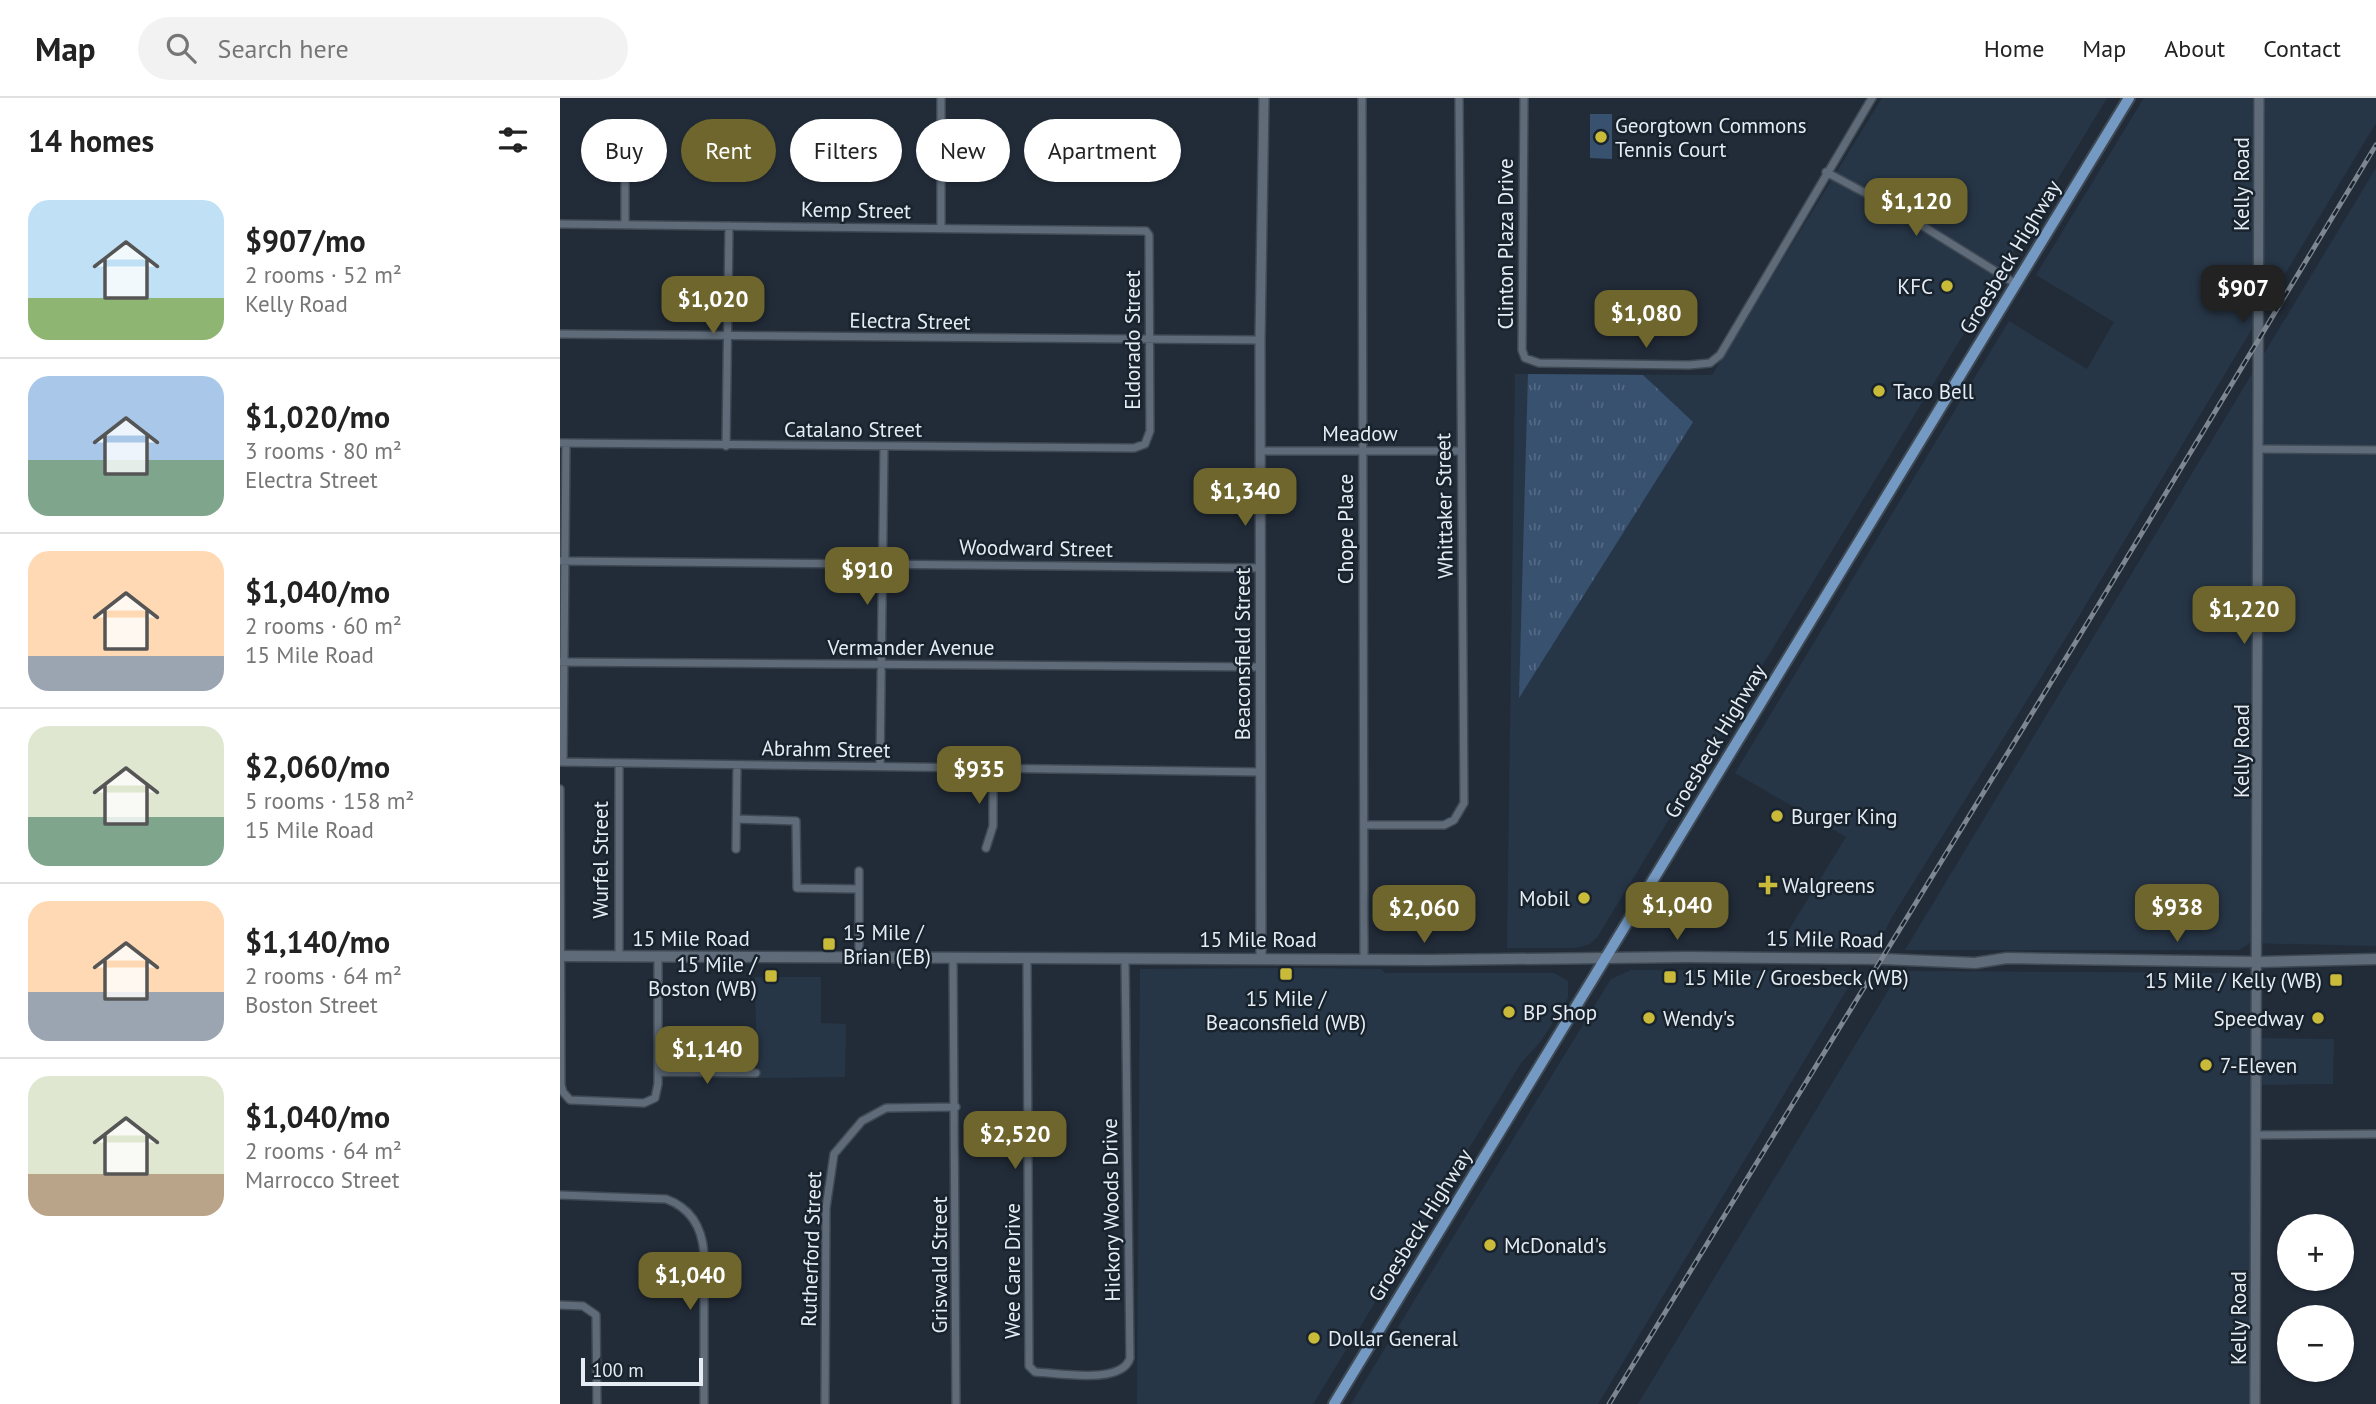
<!DOCTYPE html>
<meta charset="utf-8">
<style>
body{margin:0;font-family:"PT Sans",sans-serif;background:#f2f2f2;color:#222;height:100vh;display:flex;flex-direction:column;font-size:26px;white-space:nowrap}
*{box-sizing:border-box;margin:0}
p{font-size:23px;color:#767676}
.icon{flex:none;width:38px;height:38px;fill:none;stroke:currentColor;stroke-width:2;stroke-linecap:round;stroke-linejoin:round}
.map{position:relative;flex:1;overflow:hidden}
.drawer{display:flex;flex-direction:column;background:#fff;width:560px}
.drawer>*{flex:none}
.top-card{position:absolute;left:21px;top:21px;width:665px;height:63px;display:flex;gap:14px}
.tools{position:absolute;left:1717px;top:1116px;display:grid;gap:14px}
.tools a{display:grid;place-items:center;width:77px;height:77px;border-radius:50%;background:#fff;box-shadow:0 2px 5px #0004;font-size:35px}
.scale{position:absolute;left:21px;bottom:18px;width:122px;box-sizing:border-box;padding-left:7px;border:4px solid #e5ecf4;border-top:0;font-size:19px;line-height:24px;white-space:nowrap;color:#e5ecf4;-webkit-text-stroke:5px #18232e;paint-order:stroke}
.price{position:absolute;translate:-50% -60px;padding:0 16px;border-radius:14px;background:#6e662d;color:#fff;font-size:23px;line-height:46px;filter:drop-shadow(0 2px 4px #0008)}
.price::after{content:'';position:absolute;left:50%;top:42px;width:21px;height:16px;margin-left:-10px;background:inherit;clip-path:polygon(0 0,100% 0,50% 100%)}
.price.on{background:#222;color:#fff}
ul{padding:0;list-style:none}
li{display:flex;align-items:center;gap:21px;height:175px;padding:0 28px}
li+li{border-top:2px solid #e0e0e0}
li span{display:grid;place-items:center;flex:none;width:196px;height:140px;border-radius:21px;color:#555}
li>.icon{margin-inline-start:auto}
span .icon{width:84px;height:84px;fill:#fffc;stroke-width:1}
li b{font-size:30px}
h2{display:flex;justify-content:space-between;align-items:center;height:84px;padding:0 28px;font-size:30px}
.chip{padding:0 24px;border-radius:32px;background:#fff;box-shadow:0 2px 5px #0004;font-size:24px;line-height:63px}
.chip.on{background:#6e662d;color:#fff}
header{display:flex;align-items:center;gap:42px;box-sizing:border-box;height:98px;padding:0 35px;background:#fff;border-bottom:2px solid #e0e0e0}
header strong{font-size:33px}
nav{display:flex;gap:38px;margin-inline-start:auto;font-size:24px}
.search{width:490px;height:63px;background:#f2f2f2;display:flex;align-items:center;gap:18px;box-sizing:border-box;padding:0 24px;border-radius:38px;color:#767676;font-size:26px}
main{display:flex;flex:1;min-height:0}
.map>svg:first-child{display:block}
.built{fill:#273647}
.grass{fill:url(#grass-tufts)}
.pitch{fill:#37516f}
.lines{fill:none;stroke-linecap:round;stroke-linejoin:round}
.minor-casing{stroke:#3f4953;stroke-width:10}
.tertiary-casing{stroke:#3f4953;stroke-width:12}
.secondary-casing{stroke:#3f4953;stroke-width:13}
.primary-casing{stroke:#3f4953;stroke-width:14}
.minor{stroke:#5f6b79;stroke-width:7}
.tertiary{stroke:#5f6b79;stroke-width:9}
.secondary{stroke:#5f6b79;stroke-width:10}
.primary{stroke:#7499c3;stroke-width:10}
.rail-casing{stroke:#7d8691;stroke-width:5}
.rail{stroke:#18232e;stroke-width:2.5;stroke-dasharray:8;stroke-linecap:butt}
.poi-dot{fill:#caba3a;stroke:#18232e;stroke-width:2.5}
.labels{text-anchor:middle;dominant-baseline:central;stroke-width:5;stroke-linejoin:round;paint-order:stroke}
.poi-label{font-size:21px;fill:#e5ecf4;stroke:#18232e;text-anchor:start}
.street-label{font-size:21px;fill:#e5ecf4;stroke:#18232e}
</style>
<header>
<strong>Map</strong>
<div class="search"><svg class="icon" aria-label="search" viewBox="0 0 24 24"><circle cx="10" cy="10" r="6"/><path d="M15 15l6 6"/></svg>Search here</div>
<nav><a>Home</a><a>Map</a><a>About</a><a>Contact</a></nav>
</header>
<main>
<section class="drawer">
<h2>14 homes<svg class="icon" aria-label="filters" viewBox="0 0 24 24"><path d="M4 7h16M4 17h16"/><circle cx="9" cy="7" r="2"/><circle cx="15" cy="17" r="2"/></svg></h2>
<ul>
<li><span style="background:linear-gradient(#bfe0f5 70%,#8fb573 0)"><svg class="icon" aria-label="home" viewBox="0 0 24 24"><path d="M3 11l9-7 9 7M6 9v11h12V9"/></svg></span><div><b>$907/mo</b><p>2 rooms · 52 m²</p><p>Kelly Road</p></div></li>
<li><span style="background:linear-gradient(#a9c7e8 60%,#7fa58c 0)"><svg class="icon" aria-label="home" viewBox="0 0 24 24"><path d="M3 11l9-7 9 7M6 9v11h12V9"/></svg></span><div><b>$1,020/mo</b><p>3 rooms · 80 m²</p><p>Electra Street</p></div></li>
<li><span style="background:linear-gradient(#ffd9b3 75%,#9aa5b1 0)"><svg class="icon" aria-label="home" viewBox="0 0 24 24"><path d="M3 11l9-7 9 7M6 9v11h12V9"/></svg></span><div><b>$1,040/mo</b><p>2 rooms · 60 m²</p><p>15 Mile Road</p></div></li>
<li><span style="background:linear-gradient(#dfe7d0 65%,#7fa58c 0)"><svg class="icon" aria-label="home" viewBox="0 0 24 24"><path d="M3 11l9-7 9 7M6 9v11h12V9"/></svg></span><div><b>$2,060/mo</b><p>5 rooms · 158 m²</p><p>15 Mile Road</p></div></li>
<li><span style="background:linear-gradient(#ffd9b3 65%,#9aa5b1 0)"><svg class="icon" aria-label="home" viewBox="0 0 24 24"><path d="M3 11l9-7 9 7M6 9v11h12V9"/></svg></span><div><b>$1,140/mo</b><p>2 rooms · 64 m²</p><p>Boston Street</p></div></li>
<li><span style="background:linear-gradient(#dfe7d0 70%,#b9a48a 0)"><svg class="icon" aria-label="home" viewBox="0 0 24 24"><path d="M3 11l9-7 9 7M6 9v11h12V9"/></svg></span><div><b>$1,040/mo</b><p>2 rooms · 64 m²</p><p>Marrocco Street</p></div></li>
</ul>
</section>
<div class="map">
<svg width="1816" height="1306" viewBox="0 0 1816 1306">
<defs>
<pattern id="grass-tufts" width="24" height="20" patternUnits="userSpaceOnUse" patternTransform="scale(1.75)"><rect width="24" height="20" fill="#37516f"/><path d="M3 7l-1-3M5 7V3M7 7l1-3M15 17l-1-3M17 17v-4M19 17l1-3" fill="none" stroke="#546a84"/></pattern>
</defs>
<rect width="100%" height="100%" fill="#222c39"/>
<path class="built" d="M1322 0H1547L1038 838 1030 846 1016 850H947L955 276 1152 277Z
M1584 0H1816V25L1510 533 1332 819 1315 852 1219 848 1286 739 1175 675 1449 223 1527 271 1554 224 1476 177Z
M1816 70V848L1690 845 1679 852H1345Z
M580 871 738 870 821 871 825 875H994L1008 883V900L981 943 961 965 753 1306H577Z
M1071 872 1298 873 1038 1306H791L1051 881Z
M1340 873 1680 875 1690 887 1691 940 1774 941 1773 986 1691 987 1689 1306H1078Z
M195 879H261V925L286 926 285 979 197 980Z"/>
<path class="grass" d="M968 276 1083 277 1133 324 959 600Z"/>
<path class="pitch" d="M1030 16H1052V61L1030 60Z"/>
<g class="lines">
<g class="minor-casing">
<path id="minor" d="M381 0V130
M802 0 804 861
M964 0 962 252 965 260 979 265 1129 267 1150 265 1160 257 1312 0
M1266 74 1337 112 1456 186
M65 80V127
M0 126 586 133 589 137 590 333 585 346 574 350 0 345
M0 236 700 242
M166 348 169 128
M1699 351 1816 352
M701 353H900
M0 463 700 470
M0 564 701 569
M0 664 700 674
M3 664 6 345
M320 668 324 349
M0 691 1 987 3 994 10 1002 84 1005 95 1000 98 986V859
M177 721 236 723 237 790 299 791
M805 727H884L894 722 904 705 899 0
M426 750 433 728V670
M176 751 177 667
M59 859V666
M299 859V773
M393 860 396 1306
M467 860 469 1268 475 1274C499 1275 562 1287 570 1260L565 860
M98 974 196 975
M1697 1037 1816 1036
M0 1097 106 1101C131 1110 142 1130 144 1155V1306
M0 1207 23 1208 36 1217 37 1306
M265 1306 266 1110 274 1056 302 1023 326 1010 396 1009"/>
</g>
<g class="tertiary-casing">
<path id="tertiary" d="M701 860 700 242 704 0
M1695 1306 1699 0"/>
</g>
<g class="secondary-casing">
<path id="secondary" d="M0 858 869 862 1127 859 1323 861 1415 865 1447 860 1698 864 1816 861"/>
</g>
<g class="primary-casing">
<path id="primary" d="M774 1306 1569 0"/>
</g>
<use href="#minor" class="minor"/>
<use href="#tertiary" class="tertiary"/>
<use href="#secondary" class="secondary"/>
<use href="#primary" class="primary"/>
<g class="rail-casing">
<path id="rail" d="M1049 1306 1539 506 1816 47"/>
</g>
<use href="#rail" class="rail"/>
</g>
<g class="poi-dot">
<circle cx="1041" cy="39" r="7"/>
<circle cx="1387" cy="188" r="7"/>
<circle cx="1319" cy="293" r="7"/>
<circle cx="1217" cy="718" r="7"/>
<path d="M1204.5 776.5h7v7h7v7h-7v7h-7v-7h-7v-7h7z"/>
<circle cx="1024" cy="800" r="7"/>
<rect x="262" y="839" width="14" height="14" rx="3.5"/>
<rect x="719" y="869" width="14" height="14" rx="3.5"/>
<rect x="204" y="871" width="14" height="14" rx="3.5"/>
<rect x="1103" y="872" width="14" height="14" rx="3.5"/>
<rect x="1769" y="875" width="14" height="14" rx="3.5"/>
<circle cx="949" cy="914" r="7"/>
<circle cx="1089" cy="920" r="7"/>
<circle cx="1758" cy="920" r="7"/>
<circle cx="1646" cy="967" r="7"/>
<circle cx="930" cy="1147" r="7"/>
<circle cx="754" cy="1240" r="7"/>
</g>
<g class="labels">
<g class="poi-label">
<text x="1055" y="27">Georgtown Commons<tspan x="1055" dy="24">Tennis Court</tspan></text>
<text x="1373" y="188" text-anchor="end">KFC</text>
<text x="1333" y="293">Taco Bell</text>
<text x="1231" y="718">Burger King</text>
<text x="1222" y="787">Walgreens</text>
<text x="1010" y="800" text-anchor="end">Mobil</text>
<text x="283" y="834">15 Mile /<tspan x="283" dy="24">Brian (EB)</tspan></text>
<text x="197" y="866" text-anchor="end">15 Mile /<tspan x="197" dy="24">Boston (WB)</tspan></text>
<text x="1124" y="879">15 Mile / Groesbeck (WB)</text>
<text x="1762" y="882" text-anchor="end">15 Mile / Kelly (WB)</text>
<text x="726" y="900" text-anchor="middle">15 Mile /<tspan x="726" dy="24">Beaconsfield (WB)</tspan></text>
<text x="963" y="914">BP Shop</text>
<text x="1103" y="920">Wendy's</text>
<text x="1744" y="920" text-anchor="end">Speedway</text>
<text x="1660" y="967">7-Eleven</text>
<text x="944" y="1147">McDonald's</text>
<text x="768" y="1240">Dollar General</text>
</g>
<g class="street-label">
<text transform="translate(1681 86) rotate(-90)">Kelly Road</text>
<text transform="translate(296 112) rotate(1)">Kemp Street</text>
<text transform="translate(945 146) rotate(-90)">Clinton Plaza Drive</text>
<text transform="translate(1450 159) rotate(-59)">Groesbeck Highway</text>
<text transform="translate(350 223) rotate(1)">Electra Street</text>
<text transform="translate(572 242) rotate(-90)">Eldorado Street</text>
<text x="293" y="331">Catalano Street</text>
<text x="800" y="335">Meadow</text>
<text transform="translate(884 408) rotate(-91)">Whittaker Street</text>
<text transform="translate(785 431) rotate(-90)">Chope Place</text>
<text transform="translate(476 450) rotate(1)">Woodward Street</text>
<text x="351" y="549">Vermander Avenue</text>
<text transform="translate(682 556) rotate(-90)">Beaconsfield Street</text>
<text transform="translate(1155 643) rotate(-59)">Groesbeck Highway</text>
<text transform="translate(266 651) rotate(1)">Abrahm Street</text>
<text transform="translate(1681 653) rotate(-90)">Kelly Road</text>
<text transform="translate(40 762) rotate(-90)">Wurfel Street</text>
<text x="131" y="840">15 Mile Road</text>
<text x="698" y="841">15 Mile Road</text>
<text transform="translate(1265 841) rotate(1)">15 Mile Road</text>
<text transform="translate(551 1112) rotate(-91)">Hickory Woods Drive</text>
<text transform="translate(860 1127) rotate(-58)">Groesbeck Highway</text>
<text transform="translate(251 1151) rotate(-88)">Rutherford Street</text>
<text transform="translate(379 1167) rotate(-90)">Griswald Street</text>
<text transform="translate(452 1173) rotate(-90)">Wee Care Drive</text>
<text transform="translate(1678 1220) rotate(-90)">Kelly Road</text>
</g>
</g>
</svg>
<div class="tools">
<a>+</a>
<a>−</a>
</div>
<div class="scale">100 m</div>
<b class="price" style="left:1356px;top:140px">$1,120</b>
<b class="price on" style="left:1683px;top:227px">$907</b>
<b class="price" style="left:153px;top:238px">$1,020</b>
<b class="price" style="left:1086px;top:252px">$1,080</b>
<b class="price" style="left:685px;top:430px">$1,340</b>
<b class="price" style="left:307px;top:509px">$910</b>
<b class="price" style="left:1684px;top:548px">$1,220</b>
<b class="price" style="left:419px;top:708px">$935</b>
<b class="price" style="left:1117px;top:844px">$1,040</b>
<b class="price" style="left:1617px;top:846px">$938</b>
<b class="price" style="left:864px;top:847px">$2,060</b>
<b class="price" style="left:147px;top:988px">$1,140</b>
<b class="price" style="left:455px;top:1073px">$2,520</b>
<b class="price" style="left:130px;top:1214px">$1,040</b>
<div class="top-card">
<a class="chip">Buy</a>
<a class="chip on">Rent</a>
<a class="chip">Filters</a>
<a class="chip">New</a>
<a class="chip">Apartment</a>
</div>
</div>
</main>
